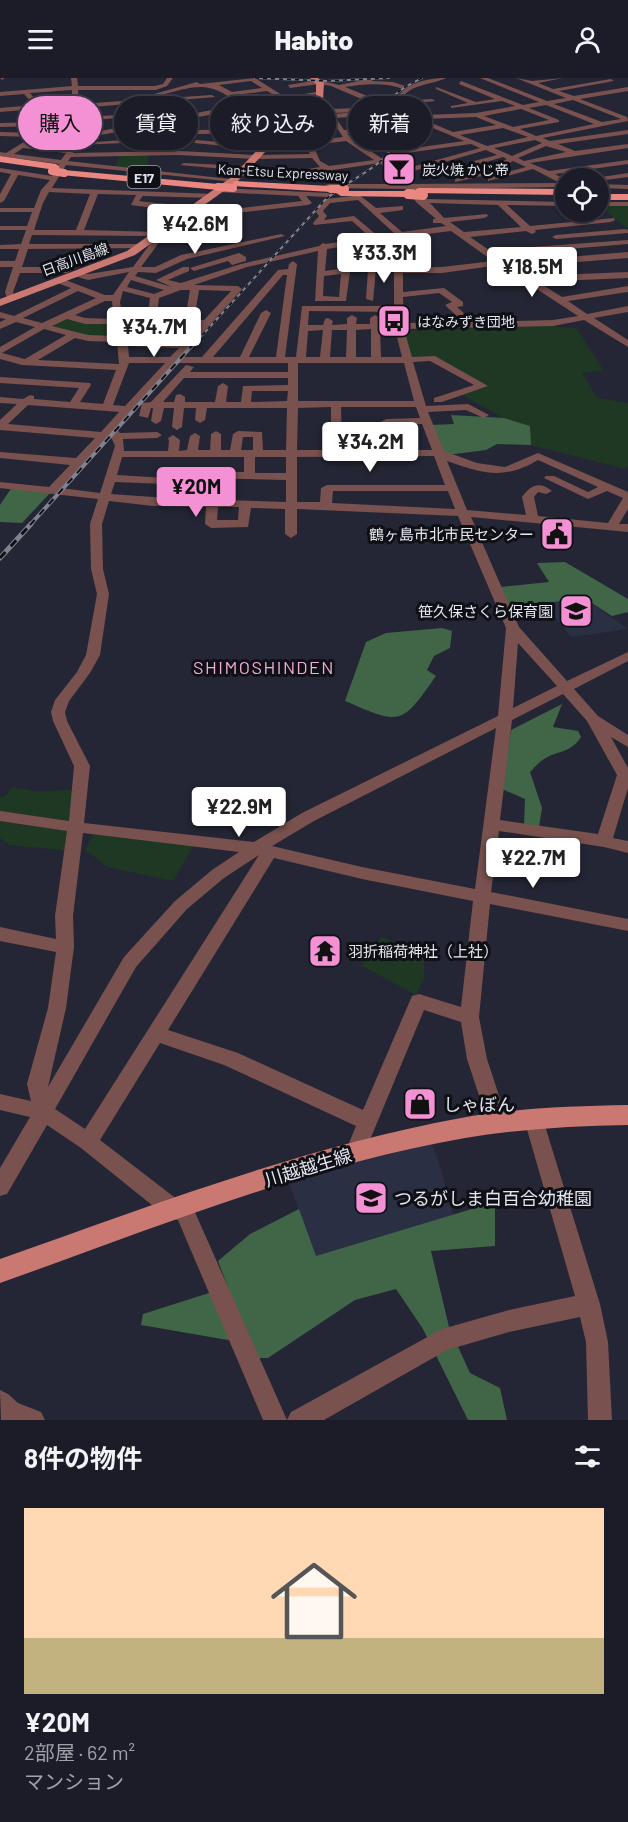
<!DOCTYPE html>
<html lang="ja">
<meta charset="utf-8">
<style>
body{margin:0;font-family:Barlow,"Noto Sans JP",sans-serif;background:#282934;color:#f1f3f6;height:100vh;display:flex;flex-direction:column;font-size:22px;white-space:nowrap}
*{box-sizing:border-box;margin:0}
p{font-size:20px;color:#a0a1a8}
.icon{flex:none;width:33px;height:33px;fill:none;stroke:currentColor;stroke-width:2;stroke-linecap:round;stroke-linejoin:round}
.map{position:relative;height:1342px;overflow:hidden}
.drawer{display:flex;flex-direction:column;background:#1b1c28;flex:1}
.drawer>*{flex:none}
.top-card{position:absolute;left:18px;top:18px;width:592px;height:54px;display:flex;gap:12px}
.fabs{position:absolute;left:555px;top:90px;display:grid;gap:12px}
.fabs a{display:grid;place-items:center;width:54px;height:54px;border-radius:50%;background:#1b1c28;box-shadow:0 2px 4px #0004,0 0 0 2px #393a45;font-size:30px}
.price{position:absolute;translate:-50% -51px;padding:0 14px;border-radius:6px;background:#fff;color:#222;font-size:20px;line-height:39px;filter:drop-shadow(0 2px 3px #0008)}
.price::after{content:'';position:absolute;left:50%;top:36px;width:18px;height:14px;margin-left:-9px;background:inherit;clip-path:polygon(0 0,100% 0,50% 100%)}
.price.on{background:#f491d4;color:#111}
ul{padding:0;list-style:none}
li{display:grid;align-content:center;gap:12px;height:318px;padding:0 24px}
li span{display:grid;place-items:center;height:186px;border-radius:0px;color:#555}
li>.icon{margin-inline-start:auto}
span .icon{width:108px;height:108px;fill:#fffc;stroke-width:1}
li b{font-size:26px}
h2{display:flex;justify-content:space-between;align-items:center;height:72px;padding:0 24px;font-size:26px}
.pill{padding:0 21px;border-radius:27px;background:#1b1c28;box-shadow:0 2px 4px #0004,0 0 0 2px #393a45;font-size:21px;line-height:54px}
.pill.on{background:#f491d4;color:#111}
header{display:flex;justify-content:space-between;align-items:center;height:78px;padding:0 24px;background:#1b1c28;font-size:27px;font-weight:800}
.map>svg:first-child{display:block}
.built{fill:#2b2f43}
.green{fill:#1e3823}
.forest{fill:#416547}
.lines{fill:none;stroke-linecap:round;stroke-linejoin:round}
.minor{fill:#79514e;fill-rule:evenodd}
.major{fill:#ca7872;fill-rule:evenodd}
.highway{fill:#ea8781;fill-rule:evenodd}
.rail-far2-casing{stroke:#80828f;stroke-width:2}
.rail-far1-casing{stroke:#80828f;stroke-width:4}
.rail-casing{stroke:#80828f;stroke-width:5}
.rail-far2{stroke:#0f1016;stroke-width:1.5;stroke-dasharray:4;stroke-linecap:butt}
.rail-far1{stroke:#0f1016;stroke-width:2;stroke-dasharray:7;stroke-linecap:butt}
.rail{stroke:#0f1016;stroke-width:3;stroke-dasharray:8;stroke-linecap:butt}
.highway-bridge-far1{stroke:#ea8781;stroke-width:8}
.highway-bridge{stroke:#ea8781;stroke-width:10}
.labels{text-anchor:middle;dominant-baseline:central;stroke-width:6;stroke-linejoin:round;paint-order:stroke}
.far-poi-label{font-size:14px;fill:#e3e5ef;stroke:#0f1016;text-anchor:start}
.far-street-label{font-size:14px;fill:#e3e5ef;stroke:#0f1016}
.shield{fill:#0f1016;stroke:#a3a5ae;stroke-width:1.5}
.shield-label{font-size:14px;font-weight:bold;fill:#e3e5ef}
.poi-label{font-size:15px;fill:#e3e5ef;stroke:#0f1016;text-anchor:end}
.quarter-label{font-size:18px;letter-spacing:1.5px;fill:#f2acda;stroke:#0f1016}
.near-poi-label{font-size:18px;fill:#e3e5ef;stroke:#0f1016;text-anchor:start}
.near-street-label{font-size:18px;fill:#e3e5ef;stroke:#0f1016}
</style>
<header><svg class="icon" aria-label="menu" viewBox="0 0 24 24"><path d="M4 6h16M4 12h16M4 18h16"/></svg>Habito<svg class="icon" aria-label="person" viewBox="0 0 24 24"><circle cx="12" cy="8" r="4"/><path d="M4 21q1-7 8-7t8 7"/></svg></header>
<div class="map">
<svg width="628" height="1342" viewBox="0 0 628 1342">
<rect width="100%" height="100%" fill="#242635"/>
<path class="built" d="M584 520 628 551 571 559 544 525Z
M430 1063 438 1081 453 1137 316 1178 288 1102Z"/>
<path class="green" d="M149 76 147 92 114 89 121 77Z
M628 127V151L599 128Z
M67 239 117 245 119 260 89 259 49 249Z
M555 247 557 249 576 250 604 293 582 295 597 320 628 325V388L625 391 531 367 530 348 504 340 458 315 482 308 432 280 412 282 404 253Z
M12 709 33 713 79 712 69 773 9 767 0 760V718L5 719Z
M95 753 196 764 173 803 108 789 85 772Z
M381 859 424 874V900L416 917 362 888Z"/>
<path class="forest" d="M451 337 504 340 530 348 531 367 497 366 486 372 447 377 441 375 431 347 454 346Z
M12 409 51 414 22 445 0 444V427Z
M565 484 628 521V534L612 538 584 520 509 530 501 509 549 504 537 485Z
M442 550 452 553 450 570 434 578 427 592 436 598C401 648 401 647 345 623L366 564 386 555Z
M562 626 553 649 578 653 581 659C570 676 558 672 544 681 539 684 534 690 530 694L542 730 539 749 524 746 525 721 502 711 511 652Z
M495 1124V1168L431 1173 449 1249 470 1295 500 1310 507 1342H468L423 1251 396 1211 355 1222 268 1280H258L251 1266 141 1247 143 1236 228 1209 218 1183 250 1156 299 1131 316 1178Z"/>
<g class="lines">
<path class="minor" d="M0 0H5L2 2Z
M71 0H77L78 8H155L163 6 167 0H173L167 8 156 12H78L79 26 212 17 215 19 79 30 80 39 140 36 143 38 80 43 79 57 239 27C209 0 193 9 157 18L154 16 197 4 200 6 255 0 285 19 323 13V15L291 21 306 28 328 47 323 48 302 30 284 23 79 61V65L171 59 198 52 258 51 278 56 276 59 258 55 198 56 171 63 78 67 73 75 179 73 258 77 310 76 304 66 269 61 272 59 309 63 343 59 317 20 320 18 330 31 358 30 363 35 361 38 336 40 344 52 384 50 382 53 347 56 363 69 387 67V69L369 72 384 82C405 65 394 55 392 32L385 31 331 8 319 6 290 10 288 7 319 2 339 7 373 0 372 3 393 4 405 8 403 11C385 4 364 6 345 9L392 28C400 7 424 0 446 0 432 7 408 6 400 23L432 21 435 23 399 27 398 29 414 31 398 32 399 38 476 35 515 28 502 23 451 30V28L468 25 436 11V9L476 24 495 21 459 6 461 3 523 27 539 24 480 0H488L547 23 566 20 516 0 532 3 563 0 538 5 553 11 611 1 614 3 559 13 574 18 628 9V13L580 21 627 39 628 43 543 60 550 63 628 52V56L558 66 575 73 628 66V70L530 85 549 93 628 82V86L555 96 566 102V109L414 111 425 121 566 124V128L507 127 530 148 614 140 615 142 611 144 535 152 536 154 532 156 526 153 470 159 489 172 628 162V166L496 177 507 184 628 174V180L514 189 562 219 628 208V214L568 223 587 236 628 228V234L594 240 628 262V269L584 242 553 248 404 251 412 279 435 278 488 308 442 324H434V320L474 307 430 283 413 284 426 328 468 326 489 337 484 340 466 332 428 334 444 373 477 385 505 389 538 375 628 414V431L619 446H628V454L471 439 519 549 567 603 628 574V583L574 611 598 638 628 657V669L611 659 628 690V710L613 760 628 763V775L604 769 499 753 491 814 628 841V853L490 826 479 939 487 981 508 1045 505 1051 498 1054 491 1051 488 1045 467 981 461 944 424 932 362 1081 355 1084 348 1081 345 1075 356 1048 224 987 160 965 100 1062 178 1122 183 1120 190 1123 287 1342 291 1334 442 1251 509 1232 575 1218 524 1041 527 1035 534 1032 541 1035 600 1226 608 1264 612 1342H588L586 1264 580 1239 509 1254 447 1272 324 1342H263L178 1142 168 1140 81 1070 47 1047 7 1116 0 1118V1090L30 1039 0 1032V1016L31 1023 27 1006 48 930 56 874 0 863V849L56 861 55 838 67 753 0 743V733L69 743 74 688 53 643 51 634 55 622 77 594 86 577 97 516 91 491 90 446 98 421 0 410V404L49 409 70 387 0 380V374L76 380 95 360 0 352V342L17 326 0 325V319L23 321 30 317 34 318V321L70 324 79 310 0 305V299L90 305 91 307 80 324 103 326 116 292 22 287 0 281V269L35 249 16 244 0 251V244L6 241 0 240V234L14 238 71 210 57 205 56 203 60 200 105 217H113L129 194 88 202 71 197 75 194 88 196 133 189 150 166V158L32 157 29 166H142L146 168 142 170 28 171 22 189H67L71 192 67 195H20L13 214 15 220 11 223 7 220 5 214 13 189H0V183H15L19 171H0V167L21 166 26 152H0V148H27L32 134H0V130H34L41 112 50 102 18 97 4 123 0 125V116L11 96 0 94V90L52 98 59 86 0 78V74L6 75 32 59 0 58V54L37 55V48L0 49V45L38 44 39 33 37 31 0 34V30L34 27 24 16 0 18V14L72 8ZM251 3 262 10 232 14 219 7ZM72 12V22L39 26 30 15ZM267 13 279 20 245 26 235 17ZM573 22 621 41 602 44 554 26ZM73 26V35L45 37 42 29ZM546 27 594 46 536 58 520 51 559 44V42L529 30ZM521 31 549 42 513 49 484 38ZM356 34 334 36 333 35ZM74 39 72 57 43 56 45 41ZM476 39 496 47 453 54 422 41ZM413 41 414 42 464 63 401 72 404 63 400 42ZM503 50 528 59 487 68 460 57ZM40 60 72 61 69 71 29 67ZM535 62 542 65 512 78 494 70ZM346 63 374 82 329 88 320 83 313 67ZM471 66 480 70 397 93 388 85 399 76ZM546 68 566 74 524 83 518 80ZM23 70 66 75 61 82 14 76ZM486 72 497 77 470 84 468 88 472 96 455 100V104L491 96 513 83 526 89 488 99V103L533 91 560 105 410 106 400 97ZM179 77 257 81 312 80 320 89 308 91 184 85 180 87 246 93 330 94 333 92 380 85 402 106H328L324 108 328 110 406 111 417 125 436 141H433V145H441L446 148 402 154 380 135 403 132V128L376 130 358 116 354 118 325 121 315 133 319 138 313 145 314 147 352 143 370 159 326 166 323 165 319 168 241 186 181 205 168 202 189 193V189H183L156 202 172 209 135 198 138 194 156 195 187 181 285 158 281 156 181 177 155 189H141L158 166 156 158 162 156 158 154 84 152 98 116 136 117 131 127 193 135 219 144 199 150 172 144 168 146 199 154 230 144C206 126 168 127 139 123L143 118 213 120 217 118 216 116 52 110 66 87 235 104 239 102 68 83 71 79ZM503 79 507 81 478 94 476 87ZM49 114 90 116 76 152H34L43 125ZM358 122 394 155 378 158 354 138 324 142 327 138 323 133 330 125ZM430 125 498 127 521 149 464 154 450 144 484 140 488 138 487 136 444 140ZM451 153 493 183 442 189 402 190 404 159ZM396 160 394 183 325 193 327 171ZM318 173 315 223H346L350 194 368 192 366 221 373 223 376 191 394 188V228H302L296 279H285L297 186 293 183 289 186 288 191 278 192 202 279H181L242 211 238 208 194 207 247 189ZM500 187 578 238 553 242 474 244 457 229 463 228V224L444 210 403 214V195H442ZM341 196 339 219 323 218 324 198ZM283 197H287L276 279H249L271 235 266 232 261 235 240 279H213ZM131 202 164 212 154 216 127 209ZM181 212H190L185 242 156 241 159 220ZM199 212 231 213 204 242H194ZM78 213 96 220 42 245 23 240ZM123 213 150 220 147 241H123L120 224ZM439 215 452 224 445 227 463 244 404 245 403 219ZM105 223H112L114 241 85 240 75 237ZM309 233 394 234V245L380 246V240L375 237 370 240V246H356L357 240 352 237 347 240V246L332 247 333 243 328 240 325 241 323 247H308ZM67 241 85 246H115L117 258 88 257 52 248ZM124 246 199 248 184 264 127 262ZM44 251 66 257 25 281 2 275ZM371 251V279H356V252ZM380 251H395L402 279H381ZM323 252 320 279H306L308 253ZM332 252H347L346 279H330ZM75 260 88 263 117 264 119 286 38 282ZM128 268 179 270 170 279H129ZM129 285H165L125 328 113 327ZM175 285H288V294H190L194 289 186 287 151 324 142 325 139 338 148 340 151 330H153L151 343 156 346 161 343 164 330H174L172 349 177 352 182 349 184 330H196L195 342 200 345 205 342 207 330H287L286 372H263L262 354 238 353 233 356 230 372H221V356L216 353 211 356 210 372H198L200 358 195 355 190 358 187 372 179 373 180 362 173 357 168 360 169 363 168 373H124L123 361 157 360 162 357 157 354 120 355 116 350ZM298 285H404L414 323H298ZM184 300H288V307L243 308 241 324H226L228 308 223 305 218 308 215 324H185V319L180 316 176 317 174 324H163ZM252 313H288L287 323 251 324ZM28 327 107 333 119 334 101 354 8 346ZM331 329V372H297L298 330ZM341 329H416L420 340 386 341 381 344 386 347 422 346 432 372H394L392 355 387 352 382 355 383 372H374L372 355 367 352 362 355 363 372H342ZM110 357 115 368 100 415 61 410ZM243 359H253V372H241ZM434 378 445 407H327L321 410 320 424H297V379ZM122 379H244V394H204L198 397 204 400 286 402V424L192 421 196 398 190 395 184 398 181 421 111 416 115 404 166 406 172 403 166 400 117 397ZM255 379H286V395H255ZM538 382 598 409 588 414 554 398H546L544 400 588 421 607 413 623 420 608 445 538 438 534 419 538 414 546 416 552 413C539 403 531 407 522 419L526 437 467 432 447 383C483 396 505 402 538 382ZM333 413H448L455 431 332 425ZM109 423 153 428 206 429 205 446 211 450 248 449 251 430 285 431V456L291 460 297 456V431L458 438 506 550 498 638 302 735 254 764 84 745 90 688 67 643 65 634 69 623 90 595 100 577 109 516 103 491 102 446ZM218 429H239L238 442H217ZM518 565 557 608 513 630ZM563 616 587 643 617 697 598 756 500 742 512 642ZM496 650 475 811 362 789 272 768 314 743ZM83 755 239 774 212 792 175 823 124 879 48 1009 66 930 74 869 73 838ZM259 777 85 1051 55 1031 136 889 187 831 224 800ZM274 780 362 801 473 823 461 929 419 916 412 918 363 1032 238 975 168 952Z
M276 27 280 34 251 40 248 38 274 32 273 29Z
M380 32 383 34V39L371 40 366 35Z
M298 43 296 46 252 48 249 46Z
M196 62 265 68 268 70 265 72 194 65Z
M628 95V99L598 103V100H595Z
M598 106 628 107V111L601 110Z
M221 110 328 115 332 117 328 119 306 118 312 125 308 127 245 134H242V130L302 123 298 118 218 114 217 112Z
M598 124H628V128H598Z
M625 151 628 152V155L556 161 552 159 556 157Z
M234 154H237V158L208 163 204 161Z
M239 175 246 179V183L232 187 228 183 194 193 190 190Z
M628 194V200L556 203 552 200 556 197Z
M0 1312 8 1316 18 1325 41 1334 45 1342H1Z"/>
<path class="major" d="M310 0H318L324 5 323 22 306 31 299 46 279 59 239 102 135 177 0 228V221L127 173 233 98 273 55 293 43 300 28 316 19V6Z
M628 1027V1047C573 1048 519 1051 465 1060 308 1087 150 1152 0 1205V1181C151 1128 303 1069 461 1040 516 1030 572 1028 628 1027Z"/>
<path class="highway" d="M0 78 56 86 60 89 56 92 0 84Z
M64 92 218 106 222 109 218 112 61 97 60 95Z
M236 103 331 108 335 111 331 114 233 108V104Z
M419 110 566 111V117L416 115V111Z
M338 113H408L413 116 408 119 341 118 336 115Z
M598 116H628V122H598Z"/>
<g class="rail-far2-casing">
<path id="rail-far2" d="M255 0 327 3 389 0
M197 263 324 123C347 101 385 90 396 63 395 54 393 47 390 38 384 17 407 8 422 0"/>
</g>
<g class="rail-far1-casing">
<path id="rail-far1" d="M30 447 198 261"/>
</g>
<g class="rail-casing">
<path id="rail" d="M0 480 31 446"/>
</g>
<use href="#rail-far2" class="rail-far2"/>
<use href="#rail-far1" class="rail-far1"/>
<use href="#rail" class="rail"/>
<path class="highway-bridge-far1" d="M52 93 64 95
M218 109 233 110
M331 111H345
M408 116 418 117"/>
<path class="highway-bridge" d="M408 116 423 117"/>
</g>
<defs>
<g id="bar-square" transform="scale(1.725)"><rect x="-9" y="-9" width="18" height="18" rx="4" fill="#f491d4" stroke="#0f1016"/><path d="M-6-5H6L.8 .8V4.5H3.5V6h-7V4.5H-.8V.8Z" fill="#111"/></g>
<g id="bus-square" transform="scale(1.725)"><rect x="-9" y="-9" width="18" height="18" rx="4" fill="#f491d4" stroke="#0f1016"/><path d="M-5-6H5V4H4V6H2V4H-2V6H-4V4H-5ZM-3.5-4V0h7V-4ZM-3.5 1.2v1.5H-2V1.2ZM2 1.2v1.5H3.5V1.2Z" fill="#111"/></g>
<g id="civic-square" transform="scale(1.725)"><rect x="-9" y="-9" width="18" height="18" rx="4" fill="#f491d4" stroke="#0f1016"/><path d="M-.6-6.5H3V-4.5H.6V-3L4-1V1h2V6H-6V1h2V-1L-.6-3ZM-1.2 2.5V6h2.4V2.5Z" fill="#111"/></g>
<g id="school-square" transform="scale(1.725)"><rect x="-9" y="-9" width="18" height="18" rx="4" fill="#f491d4" stroke="#0f1016"/><path d="M0-5L7-2L0 1L-7-2ZM-4 1L0 2.5L4 1V4Q0 6-4 4Z" fill="#111"/></g>
<g id="temple-square" transform="scale(1.725)"><rect x="-9" y="-9" width="18" height="18" rx="4" fill="#f491d4" stroke="#0f1016"/><path d="M0-6L5-2H3V0L6.5 2.5H4V6H1.5V3h-3V6H-4V2.5H-6.5L-3 0V-2H-5Z" fill="#111"/></g>
<g id="shop-square" transform="scale(1.725)"><rect x="-9" y="-9" width="18" height="18" rx="4" fill="#f491d4" stroke="#0f1016"/><path d="M-5-2.5h2.3a2.7 3.5 0 0 1 5.4 0H5L5.5 6h-11ZM-1.5-2.5h3a1.5 2.3 0 0 0-3 0Z" fill="#111"/></g>
</defs>
<g fill-rule="evenodd">
<use href="#bar-square" x="399" y="91"/>
<use href="#bus-square" x="394" y="243"/>
<use href="#civic-square" x="557" y="456"/>
<use href="#school-square" x="576" y="533"/>
<use href="#temple-square" x="325" y="873"/>
<use href="#shop-square" x="420" y="1026"/>
<use href="#school-square" x="371" y="1120"/>
</g>
<g class="labels">
<g class="far-poi-label">
<text x="422" y="91">炭火焼 かじ帝</text>
<text x="417" y="243">はなみずき団地</text>
</g>
<g class="far-street-label">
<text transform="translate(283 94) rotate(3)">Kan-Etsu Expressway</text>
<text transform="translate(75 181) rotate(-20)">日高川島線</text>
</g>
<rect class="shield" x="127.5" y="88" width="33" height="22" rx="4.5"/>
<g class="shield-label">
<text x="144" y="99">E17</text>
</g>
<g class="poi-label">
<text x="534" y="456">鶴ヶ島市北市民センター</text>
<text x="553" y="533">笹久保さくら保育園</text>
<text x="348" y="873" text-anchor="start">羽折稲荷神社（上社）</text>
</g>
<g class="quarter-label">
<text x="264" y="589">SHIMOSHINDEN</text>
</g>
<g class="near-poi-label">
<text x="443" y="1026">しゃぼん</text>
<text x="394" y="1120">つるがしま白百合幼稚園</text>
</g>
<g class="near-street-label">
<text transform="translate(308 1089) rotate(-17)">川越越生線</text>
</g>
</g>
</svg>
<div class="fabs">
<a><svg class="icon" aria-label="locate" viewBox="0 0 24 24"><circle cx="12" cy="12" r="6"/><path d="M12 2v4M12 18v4M2 12h4M18 12h4"/></svg></a>
</div>
<b class="price" style="left:195px;top:177px">¥42.6M</b>
<b class="price" style="left:384px;top:206px">¥33.3M</b>
<b class="price" style="left:532px;top:220px">¥18.5M</b>
<b class="price" style="left:154px;top:280px">¥34.7M</b>
<b class="price" style="left:370px;top:395px">¥34.2M</b>
<b class="price on" style="left:196px;top:440px">¥20M</b>
<b class="price" style="left:239px;top:760px">¥22.9M</b>
<b class="price" style="left:533px;top:811px">¥22.7M</b>
<div class="top-card">
<a class="pill on">購入</a>
<a class="pill">賃貸</a>
<a class="pill">絞り込み</a>
<a class="pill">新着</a>
</div>
</div>
<section class="drawer">
<h2>8件の物件<svg class="icon" aria-label="filters" viewBox="0 0 24 24"><path d="M4 7h16M4 17h16"/><circle cx="9" cy="7" r="2"/><circle cx="15" cy="17" r="2"/></svg></h2>
<ul>
<li><span style="background:linear-gradient(#ffd9b3 70%,#c2b280 0)"><svg class="icon" aria-label="home" viewBox="0 0 24 24"><path d="M3 11l9-7 9 7M6 9v11h12V9"/></svg></span><div><b>¥20M</b><p>2部屋 · 62 m²</p><p>マンション</p></div></li>
</ul>
</section>
